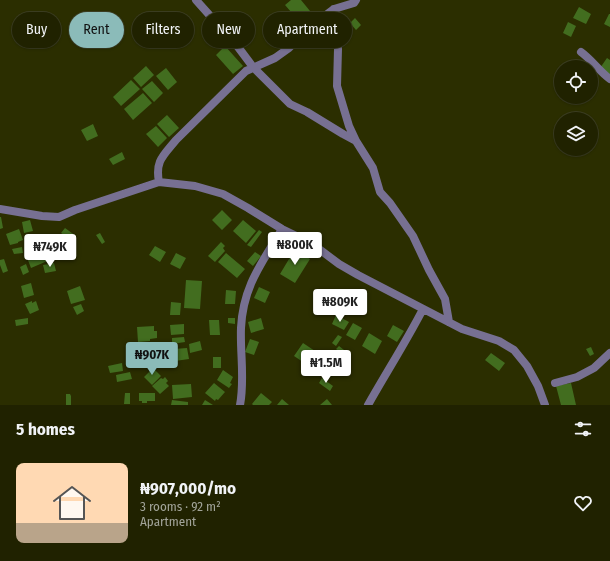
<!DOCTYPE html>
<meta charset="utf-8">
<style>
body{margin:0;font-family:"Fira Sans Condensed",sans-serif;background:#2d2f0f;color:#f1f3f6;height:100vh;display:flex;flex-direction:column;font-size:15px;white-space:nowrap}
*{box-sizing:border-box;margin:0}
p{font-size:13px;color:#a2a499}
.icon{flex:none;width:22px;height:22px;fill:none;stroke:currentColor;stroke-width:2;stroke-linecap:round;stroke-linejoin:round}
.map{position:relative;height:405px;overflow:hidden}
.details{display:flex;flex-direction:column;background:#202200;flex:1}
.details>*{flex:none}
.banner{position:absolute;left:12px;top:12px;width:400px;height:36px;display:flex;gap:8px}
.buttons{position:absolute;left:554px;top:60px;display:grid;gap:8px}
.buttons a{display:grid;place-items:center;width:44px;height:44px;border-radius:50%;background:#202200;box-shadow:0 1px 3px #0004,0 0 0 1px #3d3f22;font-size:20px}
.price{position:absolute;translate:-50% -34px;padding:0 9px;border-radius:4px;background:#fff;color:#222;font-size:13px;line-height:26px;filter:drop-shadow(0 1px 2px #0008)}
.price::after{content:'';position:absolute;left:50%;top:24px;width:12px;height:9px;margin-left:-6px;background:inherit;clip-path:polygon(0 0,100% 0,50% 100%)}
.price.active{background:#8bbbb9;color:#111}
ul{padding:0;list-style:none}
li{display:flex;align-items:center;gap:12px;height:100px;padding:0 16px}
li span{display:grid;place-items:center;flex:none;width:112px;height:80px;border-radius:8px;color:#555}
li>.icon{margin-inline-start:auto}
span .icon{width:48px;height:48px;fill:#fffc;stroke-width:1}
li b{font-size:17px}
h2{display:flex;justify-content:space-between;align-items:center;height:48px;padding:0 16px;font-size:17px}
.tag{padding:0 14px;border-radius:18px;background:#202200;box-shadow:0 1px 3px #0004,0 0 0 1px #3d3f22;font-size:14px;line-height:36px}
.tag.active{background:#8bbbb9;color:#111}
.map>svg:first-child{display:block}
.building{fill:#426d1f}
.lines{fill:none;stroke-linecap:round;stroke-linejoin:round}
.minor{stroke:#777092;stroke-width:8}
</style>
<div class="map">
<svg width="610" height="405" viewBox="0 0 610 405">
<rect width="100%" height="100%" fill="#2b2e00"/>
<path class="building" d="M291 0H301L310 11 308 12 310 14 304 20 302 17 298 20 285 5Z
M579 7 591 14 586 24 573 18Z
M609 14H610V27L604 24Z
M355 18 361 25 356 30 350 23Z
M568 22 576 26 571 37 563 33Z
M319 30 322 33 317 37 315 33Z
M225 46 243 66 233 74 216 55Z
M607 58 610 60V75L600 68Z
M146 66 154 75 141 87 133 78Z
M166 68 177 82 168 90 156 76Z
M131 80 140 89 121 106 113 97Z
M152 81 163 93 154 102 142 89Z
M143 93 152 103 133 120 124 109Z
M167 115 179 128 169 137 157 124Z
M93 124 98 136 87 141 81 130Z
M156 126 167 138 158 147 146 134Z
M122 152 125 159 113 165 109 159Z
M222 210 232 220 222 230 212 220Z
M0 217H1L3 228 0 229Z
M30 220 33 231 24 233 22 222Z
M243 220 256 231 246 243 233 231Z
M65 228 76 236 72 241 61 233Z
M19 229 23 240 18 242V243L10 245 6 234Z
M259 230 262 232 251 247 247 245Z
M100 233 105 242 102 244 96 235Z
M221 242 225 246 223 248 225 251 215 262 208 256Z
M47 246 52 259 31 268 26 255Z
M155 246 166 252 160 262 149 255Z
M22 247 23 253 14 254 12 249Z
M295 249 310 259 295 283 280 274Z
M255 252 261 256 253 266 247 261Z
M176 253 186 258 180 269 170 264Z
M226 253 245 269 237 278 218 262Z
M4 259 8 271 3 273 0 265V260Z
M54 263 56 271 45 273 43 265Z
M26 264 29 272 23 275 20 267Z
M186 280 202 281 200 309 184 308Z
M31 283 34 295 24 298 21 286Z
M80 286 85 300 71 304 67 291Z
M259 287 270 292 265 303 254 298Z
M226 290 236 291 235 304H225Z
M351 298 357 303 353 309 347 304Z
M32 301V303L36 301 39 310 30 314 25 304Z
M171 302 181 303 180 315H170Z
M81 304 84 311 77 315 73 307Z
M336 315 349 322 344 330 332 324Z
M28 318V324L16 326 15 320Z
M228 318H235V324L228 323Z
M261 318 264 329 251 333 248 322Z
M209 320H219L220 335H210Z
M353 323 362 328 355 340 346 335Z
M184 324V334L171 335 170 325Z
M393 325 404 331 397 342 387 336Z
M154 326V331H157V338L150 339V341L138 342 137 327Z
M369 333 382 341 375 354 362 346Z
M338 335 342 337 336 346 332 343Z
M184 337 185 342 172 344V338Z
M250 339 259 342 254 355 245 352Z
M200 341 202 350 190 353 189 344Z
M303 343 315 351 306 364 294 356Z
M339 346 344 350 341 353 336 349Z
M591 347 594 354 590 356 586 349Z
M187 348 189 359 175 361 174 349Z
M491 353 505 363 499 371 485 360Z
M213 357H221V368H213Z
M122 363 123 371 110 373 108 366Z
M153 368 161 376 152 385 144 377Z
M223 370 233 377 230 383 232 384 229 388 217 380Z
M130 372 132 379 117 382 116 375Z
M165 377 168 381 166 383 169 386 160 394 152 386 161 378 163 379Z
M322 378 333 386 330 391 319 383Z
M214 383 225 392 218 400 216 399 215 401 205 393Z
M571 383 576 405H561L556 386Z
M191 384 192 397 173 399 172 385Z
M125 393H130V404H124Z
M139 393H155V401H147V403H142V401H139Z
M261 393 272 402 269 405H253L252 404Z
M66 394H70L71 396V405H66Z
M282 399 289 405H277Z
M327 399 332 405H320Z
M172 400 188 402V405H171Z
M205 400 213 405H202Z"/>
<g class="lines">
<path class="minor" d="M196 0 238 47 253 67 290 104 307 112 343 134 356 141 373 168 380 192 390 203 413 236 429 270 445 299 449 322
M334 9 338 49 337 86 349 126 356 141
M581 52C592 60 599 71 610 79
M159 182C155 161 163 156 176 140L246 71 275 58 289 48 309 28 334 9 354 3 356 0
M0 209 42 216 59 217 75 210 159 182 195 186 223 194 248 208 282 229 311 243 339 264 358 275 462 329 499 341 514 350 527 366 538 386 545 405
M555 383 577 377 594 368 610 353
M240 405C245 380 240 354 241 328 243 286 262 263 282 229
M368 405C386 373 406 342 423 309"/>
</g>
</svg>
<div class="buttons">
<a><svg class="icon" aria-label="locate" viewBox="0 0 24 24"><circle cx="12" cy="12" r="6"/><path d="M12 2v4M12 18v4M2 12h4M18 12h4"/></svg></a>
<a><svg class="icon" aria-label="layers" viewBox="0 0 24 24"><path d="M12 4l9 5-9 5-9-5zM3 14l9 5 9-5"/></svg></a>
</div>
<b class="price" style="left:295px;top:266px">₦800K</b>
<b class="price" style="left:50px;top:268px">₦749K</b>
<b class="price" style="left:340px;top:323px">₦809K</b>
<b class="price active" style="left:152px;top:376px">₦907K</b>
<b class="price" style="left:326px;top:384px">₦1.5M</b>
<div class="banner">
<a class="tag">Buy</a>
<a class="tag active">Rent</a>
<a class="tag">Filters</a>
<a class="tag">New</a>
<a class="tag">Apartment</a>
</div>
</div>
<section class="details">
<h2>5 homes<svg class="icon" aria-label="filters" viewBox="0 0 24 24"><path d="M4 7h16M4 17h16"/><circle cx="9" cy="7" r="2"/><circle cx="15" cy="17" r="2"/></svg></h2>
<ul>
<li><span style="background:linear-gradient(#ffd9b3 75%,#b9a48a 0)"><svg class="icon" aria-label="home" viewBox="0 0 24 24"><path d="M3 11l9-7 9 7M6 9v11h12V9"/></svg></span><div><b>₦907,000/mo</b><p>3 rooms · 92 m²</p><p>Apartment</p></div><svg class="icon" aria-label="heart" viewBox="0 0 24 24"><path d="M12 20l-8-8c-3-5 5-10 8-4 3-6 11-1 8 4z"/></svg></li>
</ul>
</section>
